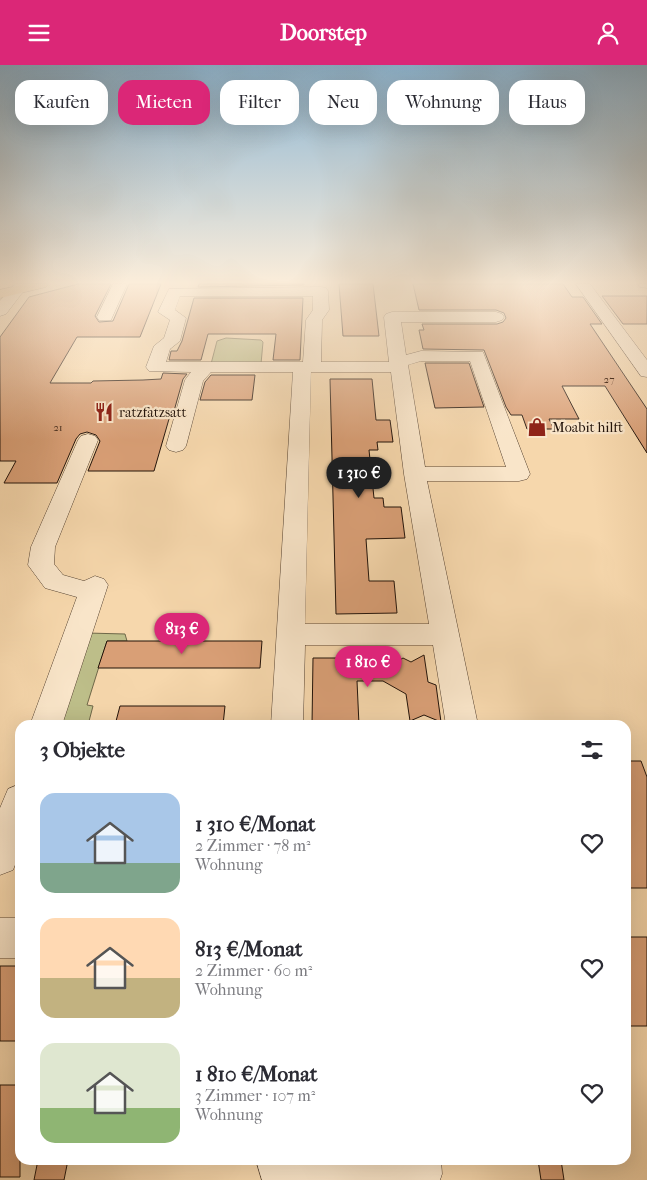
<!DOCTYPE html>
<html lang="de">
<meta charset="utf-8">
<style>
body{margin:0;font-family:"IM FELL French Canon",serif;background:#f7f7f7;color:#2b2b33;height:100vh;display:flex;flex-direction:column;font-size:19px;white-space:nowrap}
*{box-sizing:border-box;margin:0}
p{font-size:16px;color:#7c7c81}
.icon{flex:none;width:28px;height:28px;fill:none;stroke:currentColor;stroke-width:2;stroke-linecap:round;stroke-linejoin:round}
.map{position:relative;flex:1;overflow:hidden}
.details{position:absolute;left:15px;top:655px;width:616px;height:445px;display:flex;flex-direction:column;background:#fff;border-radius:15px;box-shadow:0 5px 20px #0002}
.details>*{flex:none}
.hud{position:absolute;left:15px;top:15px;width:618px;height:45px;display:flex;gap:10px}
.price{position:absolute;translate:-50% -42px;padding:0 11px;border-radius:18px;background:#db2777;color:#fff;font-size:16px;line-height:32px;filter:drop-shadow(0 1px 2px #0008)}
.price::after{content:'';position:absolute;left:50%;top:30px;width:15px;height:11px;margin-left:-8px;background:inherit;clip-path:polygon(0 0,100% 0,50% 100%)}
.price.selected{background:#222;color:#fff}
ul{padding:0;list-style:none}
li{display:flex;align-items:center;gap:15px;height:125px;padding:0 25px}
li span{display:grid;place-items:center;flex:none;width:140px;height:100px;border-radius:15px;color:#555}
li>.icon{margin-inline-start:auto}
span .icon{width:60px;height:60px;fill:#fffc;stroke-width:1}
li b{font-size:21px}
h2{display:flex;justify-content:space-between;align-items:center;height:60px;padding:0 25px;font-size:21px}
.chip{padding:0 18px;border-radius:15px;background:#fff;box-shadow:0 5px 20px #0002;font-size:18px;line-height:45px}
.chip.selected{background:#db2777;color:#fff}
header{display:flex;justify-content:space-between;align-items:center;height:65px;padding:0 25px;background:#db2777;color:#fff;font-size:22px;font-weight:800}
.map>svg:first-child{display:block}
.green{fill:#bdbe89;stroke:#6f6849}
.building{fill:#d99f76;stroke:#211209}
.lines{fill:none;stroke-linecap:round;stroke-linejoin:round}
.minor-casing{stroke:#564332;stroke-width:1}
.major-casing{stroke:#211209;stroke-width:1}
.minor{fill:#f9e5c9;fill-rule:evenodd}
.major{fill:#ebbc76;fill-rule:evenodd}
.labels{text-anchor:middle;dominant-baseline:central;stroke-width:4.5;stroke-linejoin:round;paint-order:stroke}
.far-number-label{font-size:11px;fill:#4f3524}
.far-poi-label{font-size:14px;fill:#211209;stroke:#f9e5c9;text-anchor:start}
</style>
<header><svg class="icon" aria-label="menu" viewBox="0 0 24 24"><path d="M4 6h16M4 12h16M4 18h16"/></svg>Doorstep<svg class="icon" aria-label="person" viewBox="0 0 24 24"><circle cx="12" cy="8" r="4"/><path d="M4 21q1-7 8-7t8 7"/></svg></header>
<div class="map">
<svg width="647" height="1115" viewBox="0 0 647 1115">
<rect width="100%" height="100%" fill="#f6d7ac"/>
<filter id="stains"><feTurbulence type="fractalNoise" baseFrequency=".004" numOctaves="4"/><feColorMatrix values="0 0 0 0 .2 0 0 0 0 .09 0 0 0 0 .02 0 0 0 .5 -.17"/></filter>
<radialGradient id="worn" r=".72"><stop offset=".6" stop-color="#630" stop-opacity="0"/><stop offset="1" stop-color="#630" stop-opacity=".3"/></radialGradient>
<path class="green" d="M226 273 261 275 263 277 261 299H211L217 276Z
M87 568 125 569 127 576H107L87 640 93 641 88 660H59Z"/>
<path class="building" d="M78 219H111L95 251 99 257 113 256 129 219H161L140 272H77L50 318H91L93 316 143 315 161 314 163 308 187 309 183 314 174 346 171 347 154 406H88L100 376 96 370 87 367 80 369 76 374 57 418H4L16 396H0V272L29 232Z
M199 219H304V220L198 222Z
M339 219H373L379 271H343Z
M413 219H563L572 232H583L602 259H590L647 344V388L605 321H562L579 354H549L554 364H527L522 350H511L506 342 484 285 423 284 419 265H424L422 259H497L503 257 506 253 504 248 496 245H419Z
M602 231H647V259H623Z
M194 233H303L300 295H273L276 269H208L201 295H169L171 286H177L182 276Z
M425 298H469L484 342 435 343Z
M211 310H255L252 335H200L205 317Z
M330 314H372L376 355H390L393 377H377L378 385H369L374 433H383L384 442H401L405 473 366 474 369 516H394L397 548 336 549Z
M107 576H262L260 603H98Z
M424 590 428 617 436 620 441 657 424 650 410 656 406 629 383 616H357L359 660H312L313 593H366L367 602 388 593 396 597 403 593 411 597Z
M120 641H225L223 660H115Z
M626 696H641L647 712V823H626Z
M626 872H647V961H626Z
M0 901H20V976H0Z
M0 1020H20V1112H0Z
M38 1095H68L64 1115H34Z
M538 1095H561L564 1115H541Z"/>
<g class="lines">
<g class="minor-casing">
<path id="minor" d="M15 219H29L6 249 0 251V236Z
M113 219H127L111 255H99L97 252Z
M576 219H590L647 295V312L641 311Z
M638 219H647V223L640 222Z
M321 222 326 223 328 226 329 245 322 255 321 297H389L384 252 386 249 392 247H496L502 249 504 252 502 255 496 257H401L406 290 421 286 483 287 530 409 527 414 519 416H427L478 660H446L433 580H305L303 660H271L293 307H211L203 316 186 381 183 385 176 387 169 385 166 381 185 315 191 307 149 306 146 302 154 281 164 273 170 255 158 247 169 224ZM180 231H313V245L306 255 303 297H166L170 284 180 276 186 253 175 245ZM421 296H470L506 402H425L408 300ZM311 307H391L404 409 429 559H305Z
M88 369 95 371 98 375 55 482 54 499 63 510 84 516 95 511 104 514 108 520 62 660H30L77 532 45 523 28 500 31 482 78 375 81 371Z
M20 719V787L13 805 0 810V743L8 724Z
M0 853H20V893H0Z
M256 1095H441L442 1109 440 1115H262Z"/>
</g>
<g class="major-casing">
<path id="major" d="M25 219H48L46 222 0 233V225Z"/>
</g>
<use href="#minor" class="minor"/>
<use href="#major" class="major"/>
</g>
<linearGradient id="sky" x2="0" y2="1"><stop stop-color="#8bb5d3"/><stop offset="0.58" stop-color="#fbedda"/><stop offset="1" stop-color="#fbedda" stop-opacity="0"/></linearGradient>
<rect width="647" height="375" fill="url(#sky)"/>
<defs>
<g id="restaurant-bare" transform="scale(1.5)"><path d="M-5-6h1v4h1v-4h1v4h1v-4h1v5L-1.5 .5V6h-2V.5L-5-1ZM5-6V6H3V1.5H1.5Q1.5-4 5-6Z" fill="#8f2418" stroke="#f9e5c9" stroke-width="2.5" paint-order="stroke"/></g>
<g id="shop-bare" transform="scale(1.5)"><path d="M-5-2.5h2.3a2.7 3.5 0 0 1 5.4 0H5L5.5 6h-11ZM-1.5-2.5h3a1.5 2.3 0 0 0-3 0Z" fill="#8f2418" stroke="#f9e5c9" stroke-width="2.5" paint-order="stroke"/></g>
</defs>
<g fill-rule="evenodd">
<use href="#restaurant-bare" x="104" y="347"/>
<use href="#shop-bare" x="537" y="362"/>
</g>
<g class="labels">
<g class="far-number-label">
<text x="609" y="314">27</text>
<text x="58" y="362">21</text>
</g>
<g class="far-poi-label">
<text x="119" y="347">ratzfatzsatt</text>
<text x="552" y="362">Moabit hilft</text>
</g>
</g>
<rect width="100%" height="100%" filter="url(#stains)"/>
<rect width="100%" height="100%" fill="url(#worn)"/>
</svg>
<b class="price selected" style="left:359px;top:434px">1 310 €</b>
<b class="price" style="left:182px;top:590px">813 €</b>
<b class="price" style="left:368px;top:623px">1 810 €</b>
<div class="hud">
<a class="chip">Kaufen</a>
<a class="chip selected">Mieten</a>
<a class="chip">Filter</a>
<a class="chip">Neu</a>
<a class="chip">Wohnung</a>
<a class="chip">Haus</a>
</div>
<section class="details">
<h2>3 Objekte<svg class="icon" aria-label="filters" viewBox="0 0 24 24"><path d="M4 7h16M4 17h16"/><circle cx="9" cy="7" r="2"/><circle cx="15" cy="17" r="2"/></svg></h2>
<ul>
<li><span style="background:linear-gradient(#a9c7e8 70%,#7fa58c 0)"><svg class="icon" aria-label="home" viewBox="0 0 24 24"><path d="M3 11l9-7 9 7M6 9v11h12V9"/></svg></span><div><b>1 310 €/Monat</b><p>2 Zimmer · 78 m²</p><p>Wohnung</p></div><svg class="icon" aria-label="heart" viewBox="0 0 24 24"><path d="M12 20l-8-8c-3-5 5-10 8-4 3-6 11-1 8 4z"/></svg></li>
<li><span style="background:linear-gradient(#ffd9b3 60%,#c2b280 0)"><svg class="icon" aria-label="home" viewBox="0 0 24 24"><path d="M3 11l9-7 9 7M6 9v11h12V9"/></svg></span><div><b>813 €/Monat</b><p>2 Zimmer · 60 m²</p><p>Wohnung</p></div><svg class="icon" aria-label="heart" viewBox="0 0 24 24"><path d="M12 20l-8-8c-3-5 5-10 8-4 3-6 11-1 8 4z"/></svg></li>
<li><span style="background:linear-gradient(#dfe7d0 65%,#8fb573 0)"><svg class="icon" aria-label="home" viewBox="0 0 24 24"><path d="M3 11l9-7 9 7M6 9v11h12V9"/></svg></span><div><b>1 810 €/Monat</b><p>3 Zimmer · 107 m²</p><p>Wohnung</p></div><svg class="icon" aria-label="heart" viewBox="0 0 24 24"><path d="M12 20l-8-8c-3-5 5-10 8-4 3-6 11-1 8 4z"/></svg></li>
</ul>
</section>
</div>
